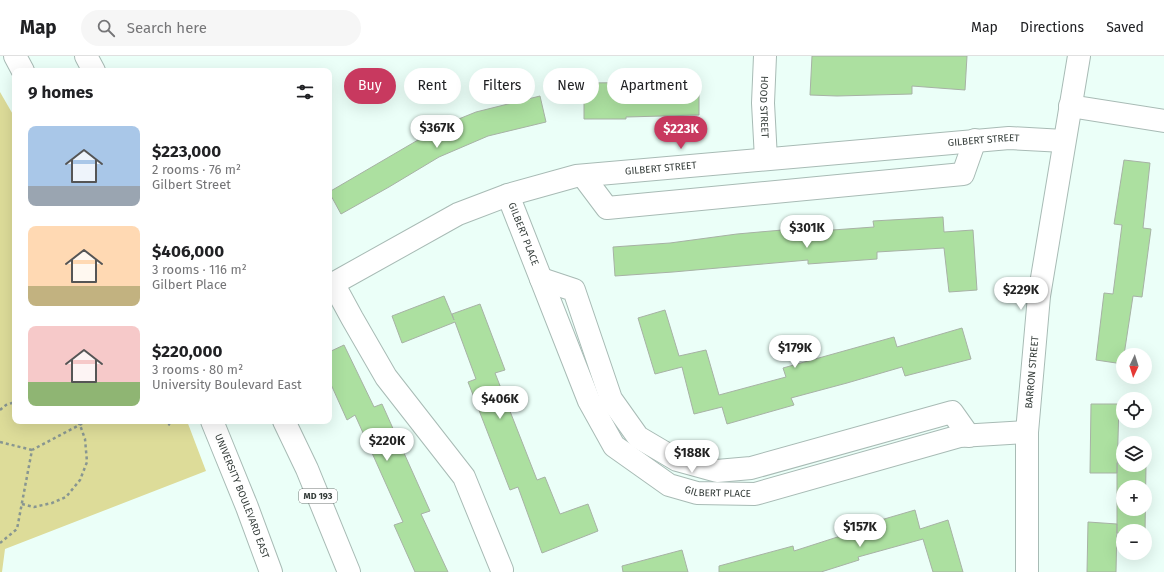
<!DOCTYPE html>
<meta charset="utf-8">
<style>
body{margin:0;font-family:"Fira Sans",sans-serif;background:#f6f6f6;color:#202124;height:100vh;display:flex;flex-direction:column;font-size:15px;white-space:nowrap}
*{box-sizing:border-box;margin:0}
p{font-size:13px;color:#757577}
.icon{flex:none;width:22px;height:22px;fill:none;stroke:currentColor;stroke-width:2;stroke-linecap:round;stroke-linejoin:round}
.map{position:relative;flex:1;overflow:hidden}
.side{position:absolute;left:12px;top:12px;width:320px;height:356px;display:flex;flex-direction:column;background:#fff;border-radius:8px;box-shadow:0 4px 16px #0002}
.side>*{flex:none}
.guide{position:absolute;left:344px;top:12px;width:380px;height:36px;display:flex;gap:8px}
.needle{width:26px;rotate:184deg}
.controls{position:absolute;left:1116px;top:292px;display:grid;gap:8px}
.controls a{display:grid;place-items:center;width:36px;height:36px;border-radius:50%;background:#fff;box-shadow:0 4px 16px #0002;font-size:20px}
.price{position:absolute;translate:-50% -34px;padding:0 9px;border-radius:14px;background:#fff;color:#222;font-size:13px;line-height:26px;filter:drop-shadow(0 1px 2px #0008)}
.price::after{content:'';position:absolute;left:50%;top:24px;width:12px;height:9px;margin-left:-6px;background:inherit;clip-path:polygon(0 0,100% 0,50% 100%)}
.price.on{background:#c8395f;color:#fff}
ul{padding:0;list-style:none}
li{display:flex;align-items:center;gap:12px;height:100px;padding:0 16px}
li span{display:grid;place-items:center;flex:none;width:112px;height:80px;border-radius:8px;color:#555}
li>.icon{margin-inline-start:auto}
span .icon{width:48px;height:48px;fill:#fffc;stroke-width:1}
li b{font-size:17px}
h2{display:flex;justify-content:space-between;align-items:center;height:48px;padding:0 16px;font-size:17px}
.tag{padding:0 14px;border-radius:18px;background:#fff;box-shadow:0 4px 16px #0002;font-size:14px;line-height:36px}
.tag.on{background:#c8395f;color:#fff}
header{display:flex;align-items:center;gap:24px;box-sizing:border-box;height:56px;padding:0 20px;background:#fff;border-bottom:1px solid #e0e0e0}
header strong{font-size:19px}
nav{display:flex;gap:22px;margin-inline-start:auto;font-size:14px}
.search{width:280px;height:36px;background:#f6f6f6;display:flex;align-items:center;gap:10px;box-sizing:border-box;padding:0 14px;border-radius:22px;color:#757577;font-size:15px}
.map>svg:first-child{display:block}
.green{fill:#dddc99}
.building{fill:#ace0a0;stroke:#a7b2a5;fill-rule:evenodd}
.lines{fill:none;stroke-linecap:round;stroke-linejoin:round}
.minor-casing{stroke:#a8bbb5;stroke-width:24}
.major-casing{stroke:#a8bbb5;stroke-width:24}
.path{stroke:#889691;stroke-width:2.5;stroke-dasharray:3 3;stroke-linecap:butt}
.minor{stroke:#fff;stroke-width:22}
.major{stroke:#fff;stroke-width:22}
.labels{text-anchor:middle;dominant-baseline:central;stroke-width:4;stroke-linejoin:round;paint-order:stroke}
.shield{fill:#fff;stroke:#707674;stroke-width:1}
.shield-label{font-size:9px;font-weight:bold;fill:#333b38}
.street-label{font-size:10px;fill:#333b38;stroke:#fff}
</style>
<header>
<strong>Map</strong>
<div class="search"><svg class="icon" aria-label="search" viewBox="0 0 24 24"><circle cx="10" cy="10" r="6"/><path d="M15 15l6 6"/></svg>Search here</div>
<nav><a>Map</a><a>Directions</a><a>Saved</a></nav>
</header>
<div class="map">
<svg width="1164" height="516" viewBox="0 0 1164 516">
<rect width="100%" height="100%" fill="#ebfff8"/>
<path class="green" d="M0 36 15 62V365H187L206 415 5 493 2 516H0Z"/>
<path class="building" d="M812 0H967L965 34 912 30V38L837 40 810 39Z
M699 26V59L626 61V63H584V27Z
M540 40 546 66 488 80 439 101 389 131 341 158 329 136 430 77 429 75 476 56Z
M1124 104 1150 107 1143 172 1151 173 1142 241 1133 240 1124 299H1123V308L1096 304 1104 237 1113 238 1122 169 1114 168Z
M943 161 944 176 973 174 977 234 949 236 944 192 877 196V203L808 208V204L673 216 615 220 613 191 670 187 737 178 805 172V176L874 171 873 165Z
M444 240 454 264 452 258 480 248 505 314 495 317 537 424 545 421 560 458 588 448 598 475 542 497 518 431 510 434 468 326 476 323 455 266 402 287 392 260Z
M665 254 679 300 706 294 719 339 786 321 783 312 894 281 897 291 962 272 971 303 905 320 902 311 847 327 791 342 794 349 727 368 722 351 694 358 682 311 655 318 638 262Z
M344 289 374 351 382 348 430 455 421 458 448 516H415L394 469 403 466 355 359 347 364 329 324V296Z
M1091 348H1119L1117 417H1090Z
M1117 407H1123V409H1145L1146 408 1145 478V475H1123V477H1117ZM1123 431H1145V453H1123Z
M915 454 920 473 948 464 963 516H933L923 483 858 501 859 504 821 516H719V510L793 490 794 495 850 477V473Z
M1088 466 1117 468 1116 516H1087Z
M682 494 688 516H623L622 510Z"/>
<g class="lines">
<g class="minor-casing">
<g id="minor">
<path id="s1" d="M765 0 763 47 766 103"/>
<path d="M1070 50 1164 65"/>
<path d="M583 120 607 152 963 118 975 84"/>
<path id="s2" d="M508 139 589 345 614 390 669 429 697 437 755 438 960 380 1027 376"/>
<path d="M541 223 574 234 611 343 638 381 677 404 717 415 751 412 952 356 969 380"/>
<path d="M333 227 352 262 386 321 464 421 502 514"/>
<path id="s3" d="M329 230 458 158 508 139 576 120 1009 82 1064 85"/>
<path id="s4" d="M1027 516V376L1039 240 1079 0"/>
</g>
</g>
<g class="major-casing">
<g id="major">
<path d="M15 0 23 15"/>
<path d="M86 0 94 15"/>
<path id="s5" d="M212 365 247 451 271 516"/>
<path d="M284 365 307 413 349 516"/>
</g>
</g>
<path class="path" d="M0 354 6 349 15 346
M163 365 170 369
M0 386 32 394
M22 448 34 451 52 447 66 441 80 424 87 406 85 383 80 369 77 365
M0 487 17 473 32 394 87 365"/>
<use href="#minor" class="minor"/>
<use href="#major" class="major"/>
</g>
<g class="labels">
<rect class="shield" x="299" y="433" width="38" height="14" rx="3"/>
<g class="shield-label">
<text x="318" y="440">MD 193</text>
</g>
<g class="street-label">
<text stroke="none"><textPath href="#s1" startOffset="51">HOOD STREET</textPath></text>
<text stroke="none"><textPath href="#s3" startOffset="681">GILBERT STREET</textPath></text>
<text stroke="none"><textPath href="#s3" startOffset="357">GILBERT STREET</textPath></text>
<text stroke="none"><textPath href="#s2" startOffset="42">GILBERT PLACE</textPath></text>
<text stroke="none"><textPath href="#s4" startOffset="200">BARRON STREET</textPath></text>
<text stroke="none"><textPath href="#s2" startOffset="390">GILBERT PLACE</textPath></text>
<text stroke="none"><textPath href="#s5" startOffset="81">UNIVERSITY BOULEVARD EAST</textPath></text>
</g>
</g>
</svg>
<div class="controls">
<a><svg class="needle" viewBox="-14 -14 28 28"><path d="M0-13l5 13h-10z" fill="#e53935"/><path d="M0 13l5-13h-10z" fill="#757577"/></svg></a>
<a><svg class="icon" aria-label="locate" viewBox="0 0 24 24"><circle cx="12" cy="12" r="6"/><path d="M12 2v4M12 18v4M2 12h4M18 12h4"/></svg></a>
<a><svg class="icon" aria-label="layers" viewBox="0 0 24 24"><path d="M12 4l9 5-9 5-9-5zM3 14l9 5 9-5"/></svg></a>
<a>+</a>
<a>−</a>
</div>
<b class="price" style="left:437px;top:93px">$367K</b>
<b class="price on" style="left:681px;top:94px">$223K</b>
<b class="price" style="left:807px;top:193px">$301K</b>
<b class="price" style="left:1021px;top:255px">$229K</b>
<b class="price" style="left:795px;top:313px">$179K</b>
<b class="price" style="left:500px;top:364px">$406K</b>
<b class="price" style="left:387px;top:406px">$220K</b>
<b class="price" style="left:692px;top:418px">$188K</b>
<b class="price" style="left:860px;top:492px">$157K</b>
<div class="guide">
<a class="tag on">Buy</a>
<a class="tag">Rent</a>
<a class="tag">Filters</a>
<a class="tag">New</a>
<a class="tag">Apartment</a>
</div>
<section class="side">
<h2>9 homes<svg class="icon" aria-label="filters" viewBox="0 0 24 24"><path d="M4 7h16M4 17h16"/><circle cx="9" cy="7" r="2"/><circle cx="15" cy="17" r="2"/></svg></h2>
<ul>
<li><span style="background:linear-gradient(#a9c7e8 75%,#9aa5b1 0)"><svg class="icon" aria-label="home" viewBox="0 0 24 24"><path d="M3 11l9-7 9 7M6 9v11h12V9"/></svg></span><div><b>$223,000</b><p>2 rooms · 76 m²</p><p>Gilbert Street</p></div></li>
<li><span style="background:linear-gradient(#ffd9b3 75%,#c2b280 0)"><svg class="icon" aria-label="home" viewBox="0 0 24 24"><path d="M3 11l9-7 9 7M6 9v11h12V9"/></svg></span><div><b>$406,000</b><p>3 rooms · 116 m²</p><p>Gilbert Place</p></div></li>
<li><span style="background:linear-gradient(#f6c9c9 70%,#8fb573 0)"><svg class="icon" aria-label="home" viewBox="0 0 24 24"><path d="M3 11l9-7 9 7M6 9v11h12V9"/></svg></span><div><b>$220,000</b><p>3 rooms · 80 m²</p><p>University Boulevard East</p></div></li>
</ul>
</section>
</div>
